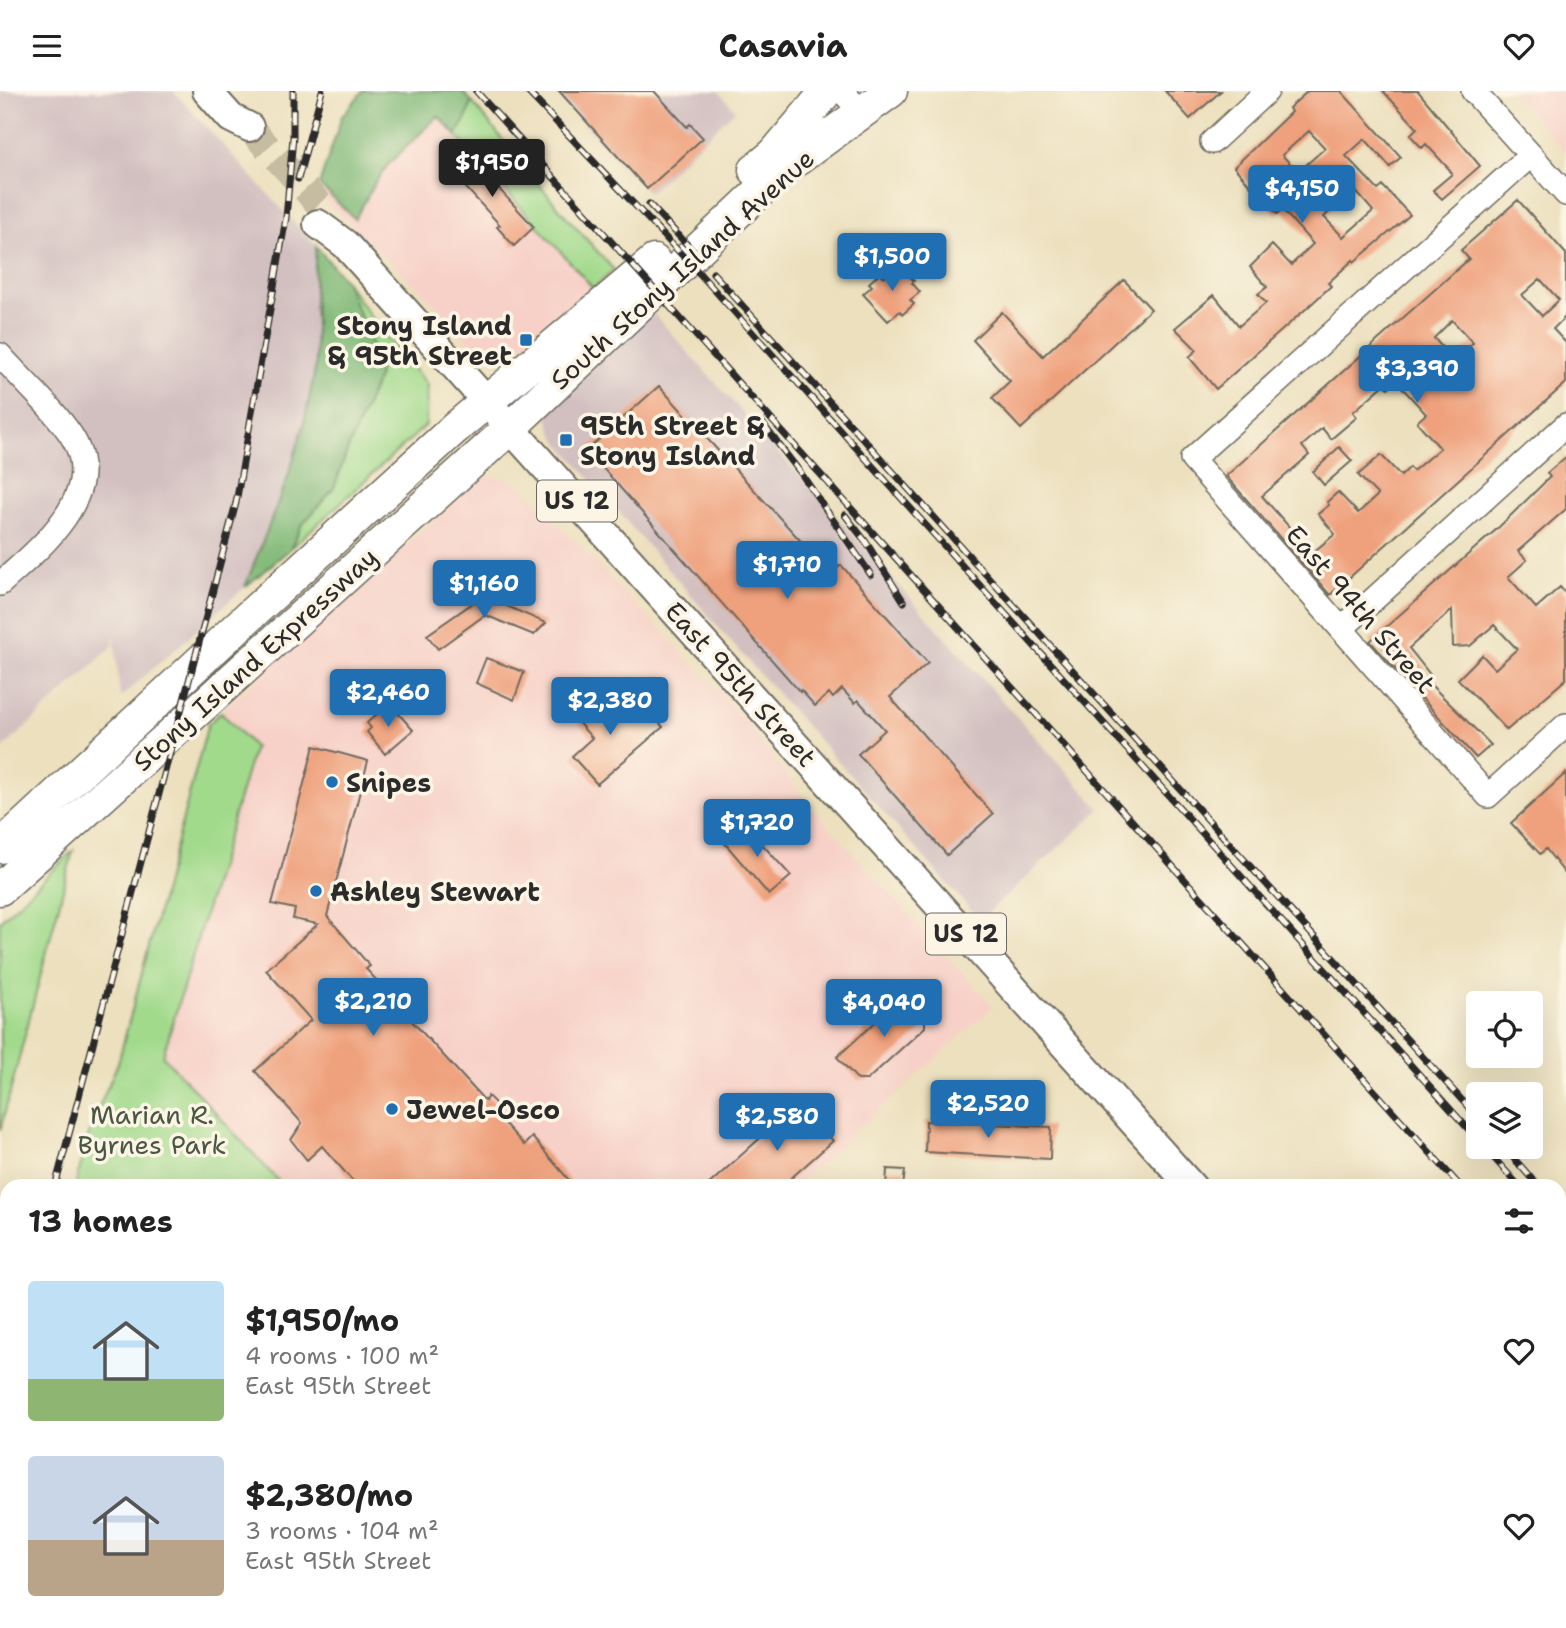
<!DOCTYPE html>
<meta charset="utf-8">
<style>
body{margin:0;font-family:"Shantell Sans",sans-serif;background:#f2f2f2;color:#222;height:100vh;display:flex;flex-direction:column;font-size:26px;white-space:nowrap}
*{box-sizing:border-box;margin:0}
p{font-size:23px;color:#767676}
.icon{flex:none;width:38px;height:38px;fill:none;stroke:currentColor;stroke-width:2;stroke-linecap:round;stroke-linejoin:round}
.map{position:relative;flex:1;overflow:hidden}
.details{position:absolute;left:0px;top:1088px;width:1566px;height:450px;display:flex;flex-direction:column;background:#fff;border-radius:21px 21px 0 0;box-shadow:0 7px 28px #0002}
.details>*{flex:none}
.controls{position:absolute;left:1466px;top:900px;display:grid;gap:14px}
.controls a{display:grid;place-items:center;width:77px;height:77px;border-radius:7px;background:#fff;box-shadow:0 7px 28px #0002;font-size:35px}
.price{position:absolute;translate:-50% -60px;padding:0 16px;border-radius:7px;background:#1f6fb2;color:#fff;font-size:23px;line-height:46px;filter:drop-shadow(0 2px 4px #0008)}
.price::after{content:'';position:absolute;left:50%;top:42px;width:21px;height:16px;margin-left:-10px;background:inherit;clip-path:polygon(0 0,100% 0,50% 100%)}
.price.on{background:#222;color:#fff}
ul{padding:0;list-style:none}
li{display:flex;align-items:center;gap:21px;height:175px;padding:0 28px}
li span{display:grid;place-items:center;flex:none;width:196px;height:140px;border-radius:7px;color:#555}
li>.icon{margin-inline-start:auto}
span .icon{width:84px;height:84px;fill:#fffc;stroke-width:1}
li b{font-size:30px}
h2{display:flex;justify-content:space-between;align-items:center;height:84px;padding:0 28px;font-size:30px}
header{display:flex;justify-content:space-between;align-items:center;height:91px;padding:0 28px;background:#fff;font-size:32px;font-weight:700}
.map>svg:first-child{display:block}
.built{fill:#f7d1c8}
.industrial{fill:#d2bfc0}
.green{fill:#a2da8c;stroke:#66825c;stroke-width:2}
.forest{fill:#81ba78;stroke:#567252;stroke-width:2}
.building{fill:#efa07c;fill-rule:evenodd}
.lines{fill:none;stroke-linecap:round;stroke-linejoin:round}
.major-tunnel{stroke:#c5bca1;stroke-width:28;stroke-dasharray:28 14;stroke-linecap:butt}
.minor-casing{stroke:#6f6a5e;stroke-width:26}
.major-casing{stroke:#6f6a5e;stroke-width:32}
.highway-casing{stroke:#6f6a5e;stroke-width:35}
.minor{stroke:#fff;stroke-width:23}
.major{stroke:#fff;stroke-width:28}
.highway{stroke:#fff;stroke-width:32}
.rail-casing{stroke:#2b2b2b;stroke-width:7}
.rail{stroke:#fcf5e5;stroke-width:4.5;stroke-dasharray:13;stroke-linecap:butt}
.poi-dot{fill:#1f6fb2;stroke:#fcf5e5;stroke-width:2.5}
.labels{text-anchor:middle;dominant-baseline:central;stroke-width:7;stroke-linejoin:round;paint-order:stroke}
.shield{fill:#fcf5e5;stroke:#6a6863;stroke-width:2}
.shield-label{font-size:24px;font-weight:bold;fill:#2b2b2b}
.street-label{font-size:26px;fill:#2b2b2b;stroke:#fcf5e5}
.poi-label{font-size:26px;font-weight:bold;fill:#2b2b2b;stroke:#fcf5e5;text-anchor:start}
.park-label{font-size:26px;fill:#495743;stroke:#fcf5e5}
</style>
<header><svg class="icon" aria-label="menu" viewBox="0 0 24 24"><path d="M4 6h16M4 12h16M4 18h16"/></svg>Casavia<svg class="icon" aria-label="heart" viewBox="0 0 24 24"><path d="M12 20l-8-8c-3-5 5-10 8-4 3-6 11-1 8 4z"/></svg></header>
<div class="map">
<svg width="1566" height="1537" viewBox="0 0 1566 1537">
<rect width="100%" height="100%" fill="#fcf5e5"/>
<filter id="ink" filterUnits="userSpaceOnUse"><feTurbulence type="fractalNoise" baseFrequency=".0143" numOctaves="2"/><feDisplacementMap in="SourceGraphic" scale="14" xChannelSelector="R" yChannelSelector="G"/><feConvolveMatrix kernelMatrix="1 2 1 2 8 2 1 2 1" color-interpolation-filters="sRGB"/></filter>
<filter id="wash" filterUnits="userSpaceOnUse"><feTurbulence type="fractalNoise" baseFrequency=".00686" numOctaves="4" result="noise"/><feDisplacementMap in="SourceGraphic" scale="28" xChannelSelector="R" yChannelSelector="G"/><feGaussianBlur stdDeviation="1.57" result="paint"/><feColorMatrix in="noise" values="0 0 0 0 0 0 0 0 0 0 0 0 0 0 0 0 0 1.4 0 .05"/><feComposite in="paint" operator="in"/></filter>
<g filter="url(#wash)">
<rect width="100%" height="100%" fill="#ece0be"/>
<path class="built" d="M1511 0H1566V62Z
M438 25 593 197 614 179 620 185 554 228 518 259 507 265H489L476 258 436 214 319 104V94L356 128 375 92 388 74Z
M489 386H499L513 390 533 407 704 584 747 633 806 710 993 916 795 1095H282L163 966 254 657 221 621 468 397Z
M1566 1361V1482L1559 1475V1367Z"/>
<path class="industrial" d="M0 0H173L316 155 314 193 316 274 304 333 289 386 245 496 120 607 114 541 113 555 0 660Z
M554 0H718L735 19 649 102Z
M650 219 1100 718 980 829 724 543 560 353 552 339 548 326 552 315Z"/>
<path class="green" d="M472 11 556 114 614 179 593 197 456 44 466 27Z
M346 191 384 244 427 293 426 334 290 458 302 434 334 397 347 360 379 284 378 269Z
M221 621 254 656 163 965 283 1095H75L92 1032 118 972 208 633Z
M73 760 0 1040V830Z
M7 1347V1531L853 1533 850 1537H0V1374Z"/>
<path class="forest" d="M363 0H462L472 11 466 27 456 44 438 25 388 74 375 92 355 128 319 94 342 25Z
M316 155 346 191 378 269 379 284 347 360 334 397 302 434 290 458 245 496 288 386 304 333 316 274 314 193Z"/>
<g id="blocks">
<path class="building" d="M559 0H654L687 36 690 33 703 47 647 98Z
M1165 0H1221L1190 28Z
M1308 0H1341L1401 66 1390 76 1365 48 1346 65 1378 99 1383 95 1410 124 1354 171 1353 169 1328 192 1331 195 1308 216 1216 298 1189 266 1197 259 1175 237 1214 204 1239 235 1266 212 1258 203 1267 196 1250 176 1272 154 1291 174 1313 153 1282 118 1277 123 1267 113 1285 95 1270 78 1251 95 1234 76 1291 21 1289 17ZM1309 40 1325 57 1298 81 1282 64ZM1353 97 1373 120 1343 146 1324 126Z
M1383 0H1418L1480 75 1442 108 1433 99 1452 83 1449 78 1426 53 1422 57 1410 44 1417 37Z
M465 61 534 136 514 155 497 136 500 134 448 77Z
M1518 109 1566 163V225L1553 238 1566 252V292L1330 504 1226 385 1469 168 1461 159ZM1540 188 1559 209 1542 225 1522 204ZM1452 229 1473 252 1453 269 1434 247ZM1396 290 1426 323 1417 331 1440 357 1413 380 1410 376 1401 385 1381 364 1358 384 1378 404 1358 422 1338 401 1327 411 1329 414 1318 423 1335 443 1312 462 1262 405 1309 364 1302 355 1322 337 1331 348 1357 326 1353 321 1385 293 1388 297Z
M900 175 914 190 912 192 920 201 910 209 914 213 903 223 900 220 888 230 863 203 872 195 869 192 880 182 884 186Z
M1124 189 1151 218 1021 338 992 307 1010 290 973 249 1002 221 1043 265Z
M659 295 831 483 841 474 928 572 890 606 993 723 947 764 858 663 885 639 858 609 855 612 842 598 833 607 829 602 815 615 801 599 800 601 587 359Z
M1339 356 1352 370 1324 394 1313 381Z
M1566 366V418L1518 460 1527 469 1508 486 1536 517 1560 496 1566 503V588L1507 639 1458 588 1482 564 1495 578 1517 558 1494 534 1470 555 1453 556 1452 519 1409 557 1432 586 1427 590 1491 654 1476 667 1370 550 1498 437 1550 386 1547 382Z
M483 505 546 532 534 544 485 524 438 558 427 544Z
M486 567 524 581 514 609 476 592Z
M573 600 604 635 629 613 638 624 647 617 663 636 597 693 572 665 592 647 560 611Z
M389 612 413 639 385 663 367 641 371 637 367 632Z
M314 655 368 670 327 825 370 875 366 878 390 904 395 900 407 912 401 918 485 1010 488 1005 501 1018 496 1023 524 1054 532 1046 575 1096H358L322 1055 307 1069 291 1049 302 1032 255 980 311 929 266 879 318 833 293 828 295 818 272 813Z
M1566 682V784L1546 758 1540 763 1511 732Z
M743 732 791 785 769 804 723 750Z
M906 903 925 925V936L867 989H858L837 966Z
M800 1011 833 1050 781 1096H706Z
M926 1030 1051 1036 1050 1068 925 1061Z
M887 1078 905 1079 903 1096H886Z"/>
</g>
</g>
<g filter="url(#ink)">
<use href="#blocks" fill-opacity="0" stroke="#6f6a5e" stroke-width="2"/>
<g class="lines">
<path class="major-tunnel" d="M249 36 319 113"/>
<g class="minor-casing">
<path id="minor" d="M842 0 862 22
M1473 0 1566 103
M1212 51 1267 0
M1531 64 1192 368 1488 705 1566 634
M0 264C20 287 66 329 77 355 101 410 34 462 0 493
M1341 538 1566 334
M957 1537 958 1531
M1274 1537 1280 1531"/>
</g>
<g class="major-casing">
<path id="major" d="M207 0 231 27 249 36
M318 133 345 153 1192 1096
M1559 1505 1566 1512"/>
</g>
<g class="highway-casing">
<path id="highway" d="M755 79 774 63 827 0
M0 756 247 527 454 338 654 170
M0 798 511 336 781 80 891 0"/>
</g>
<use href="#minor" class="minor"/>
<use href="#major" class="major"/>
<use href="#highway" class="highway"/>
<g class="rail-casing">
<path id="rail" d="M476 0 1461 1096
M527 0 700 183 1479 1050
M298 88 322 0
M649 113 694 161
M713 182 1479 1028
M762 332 800 381 871 484
M845 424 866 451 904 511
M1483 1055 1520 1096
M1503 1055 1539 1096
M55 1096 236 412 286 127 293 46V0
M1559 1118 1566 1125
M1559 1140 1566 1147
M1559 1205 1566 1212
M0 1299 7 1273"/>
</g>
<use href="#rail" class="rail"/>
</g>
</g>
<g class="poi-dot">
<rect x="519" y="242" width="14" height="14" rx="3.5"/>
<rect x="559" y="342" width="14" height="14" rx="3.5"/>
<circle cx="332" cy="691" r="7"/>
<circle cx="316" cy="800" r="7"/>
<circle cx="392" cy="1018" r="7"/>
</g>
<g class="labels">
<g class="shield">
<rect x="537" y="389.5" width="80" height="41" rx="5"/>
<rect x="926" y="822.5" width="80" height="41" rx="5"/>
</g>
<g class="shield-label">
<text x="577" y="410">US 12</text>
<text x="966" y="843">US 12</text>
</g>
<g class="street-label">
<text transform="translate(682 178) rotate(-42)">South Stony Island Avenue</text>
<text transform="translate(1361 518) rotate(49)">East 94th Street</text>
<text transform="translate(255 568) rotate(-42)">Stony Island Expressway</text>
<text transform="translate(741 593) rotate(48)">East 95th Street</text>
</g>
<g class="poi-label">
<text x="512" y="234" text-anchor="end">Stony Island<tspan x="512" dy="30">&amp; 95th Street</tspan></text>
<text x="580" y="334">95th Street &amp;<tspan x="580" dy="30">Stony Island</tspan></text>
<text x="346" y="691">Snipes</text>
<text x="330" y="800">Ashley Stewart</text>
<text x="406" y="1018">Jewel-Osco</text>
</g>
<g class="park-label">
<text x="152" y="1023">Marian R.<tspan x="152" dy="30">Byrnes Park</tspan></text>
</g>
</g>
</svg>
<div class="controls">
<a><svg class="icon" aria-label="locate" viewBox="0 0 24 24"><circle cx="12" cy="12" r="6"/><path d="M12 2v4M12 18v4M2 12h4M18 12h4"/></svg></a>
<a><svg class="icon" aria-label="layers" viewBox="0 0 24 24"><path d="M12 4l9 5-9 5-9-5zM3 14l9 5 9-5"/></svg></a>
</div>
<b class="price on" style="left:492px;top:108px">$1,950</b>
<b class="price" style="left:1302px;top:134px">$4,150</b>
<b class="price" style="left:892px;top:202px">$1,500</b>
<b class="price" style="left:1417px;top:314px">$3,390</b>
<b class="price" style="left:787px;top:510px">$1,710</b>
<b class="price" style="left:484px;top:529px">$1,160</b>
<b class="price" style="left:388px;top:638px">$2,460</b>
<b class="price" style="left:610px;top:646px">$2,380</b>
<b class="price" style="left:757px;top:768px">$1,720</b>
<b class="price" style="left:373px;top:947px">$2,210</b>
<b class="price" style="left:884px;top:948px">$4,040</b>
<b class="price" style="left:988px;top:1049px">$2,520</b>
<b class="price" style="left:777px;top:1062px">$2,580</b>
<section class="details">
<h2>13 homes<svg class="icon" aria-label="filters" viewBox="0 0 24 24"><path d="M4 7h16M4 17h16"/><circle cx="9" cy="7" r="2"/><circle cx="15" cy="17" r="2"/></svg></h2>
<ul>
<li><span style="background:linear-gradient(#bfe0f5 70%,#8fb573 0)"><svg class="icon" aria-label="home" viewBox="0 0 24 24"><path d="M3 11l9-7 9 7M6 9v11h12V9"/></svg></span><div><b>$1,950/mo</b><p>4 rooms · 100 m²</p><p>East 95th Street</p></div><svg class="icon" aria-label="heart" viewBox="0 0 24 24"><path d="M12 20l-8-8c-3-5 5-10 8-4 3-6 11-1 8 4z"/></svg></li>
<li><span style="background:linear-gradient(#c9d6e8 60%,#b9a48a 0)"><svg class="icon" aria-label="home" viewBox="0 0 24 24"><path d="M3 11l9-7 9 7M6 9v11h12V9"/></svg></span><div><b>$2,380/mo</b><p>3 rooms · 104 m²</p><p>East 95th Street</p></div><svg class="icon" aria-label="heart" viewBox="0 0 24 24"><path d="M12 20l-8-8c-3-5 5-10 8-4 3-6 11-1 8 4z"/></svg></li>
</ul>
</section>
</div>
